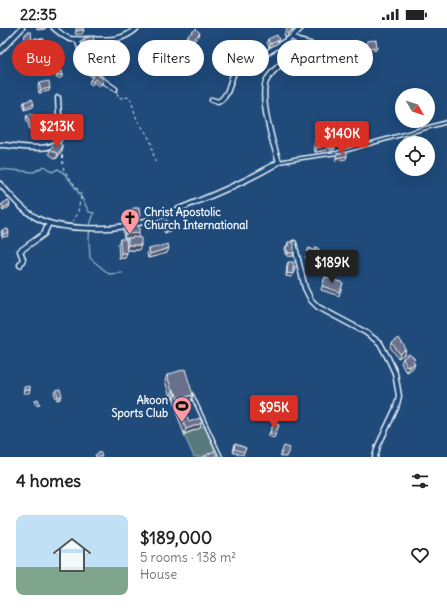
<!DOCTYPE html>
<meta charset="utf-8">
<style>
body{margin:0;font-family:Delius,sans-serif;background:#f2f2f2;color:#222;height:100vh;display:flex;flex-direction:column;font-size:15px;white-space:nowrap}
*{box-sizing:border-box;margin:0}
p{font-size:13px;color:#767676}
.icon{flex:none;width:22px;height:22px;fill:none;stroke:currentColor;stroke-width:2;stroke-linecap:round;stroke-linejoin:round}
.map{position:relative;height:429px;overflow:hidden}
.drawer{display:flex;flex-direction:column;background:#fff;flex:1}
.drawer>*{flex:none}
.guide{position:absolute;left:12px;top:12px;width:423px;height:36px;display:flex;gap:8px}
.needle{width:26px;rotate:129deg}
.buttons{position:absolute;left:395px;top:60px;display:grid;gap:8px}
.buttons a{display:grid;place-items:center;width:40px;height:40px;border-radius:50%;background:#fff;box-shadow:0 4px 16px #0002;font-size:20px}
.price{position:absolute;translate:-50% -34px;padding:0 9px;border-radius:4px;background:#d93025;color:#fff;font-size:13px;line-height:26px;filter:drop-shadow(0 1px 2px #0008)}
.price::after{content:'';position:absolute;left:50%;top:24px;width:12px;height:9px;margin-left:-6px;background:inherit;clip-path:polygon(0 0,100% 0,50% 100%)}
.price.selected{background:#222;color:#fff}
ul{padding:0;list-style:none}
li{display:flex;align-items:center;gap:12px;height:100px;padding:0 16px}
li+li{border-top:1px solid #e0e0e0}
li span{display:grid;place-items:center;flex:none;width:112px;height:80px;border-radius:8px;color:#555}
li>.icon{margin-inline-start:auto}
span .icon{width:48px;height:48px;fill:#fffc;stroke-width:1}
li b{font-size:17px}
h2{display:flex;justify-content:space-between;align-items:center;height:48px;padding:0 16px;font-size:17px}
.pill{padding:0 14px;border-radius:18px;background:#fff;box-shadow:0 4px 16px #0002;font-size:14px;line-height:36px}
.pill.selected{background:#d93025;color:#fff}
.status{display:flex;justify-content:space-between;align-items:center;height:28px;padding:0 20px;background:#fff;direction:ltr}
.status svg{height:11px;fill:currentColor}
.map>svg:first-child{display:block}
.green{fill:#587a7f;stroke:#a0b6bc}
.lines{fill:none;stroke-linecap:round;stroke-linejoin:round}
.stream{stroke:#82a8bf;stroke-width:1.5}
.lane-casing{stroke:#e8f1f8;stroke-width:5}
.street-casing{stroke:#e8f1f8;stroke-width:7}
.path{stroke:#e8f1f8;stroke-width:1;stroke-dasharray:3 3;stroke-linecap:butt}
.lane{stroke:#1f4a7a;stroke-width:2}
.street{stroke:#1f4a7a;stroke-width:4}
.wall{fill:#595f78;stroke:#e8f1f8}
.shaded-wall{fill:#494e62;stroke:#e8f1f8}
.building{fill:#686f8c;stroke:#e8f1f8}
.labels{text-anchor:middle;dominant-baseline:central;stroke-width:4;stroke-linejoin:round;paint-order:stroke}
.poi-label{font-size:11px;font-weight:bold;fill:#e8f1f8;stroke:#1f4a7a;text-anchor:start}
</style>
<div class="status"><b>22:35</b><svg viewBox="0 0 49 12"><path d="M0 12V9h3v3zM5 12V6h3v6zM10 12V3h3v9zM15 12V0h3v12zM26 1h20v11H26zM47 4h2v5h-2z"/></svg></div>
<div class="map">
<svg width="447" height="429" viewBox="0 0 447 429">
<rect width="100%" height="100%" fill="#1f4a7a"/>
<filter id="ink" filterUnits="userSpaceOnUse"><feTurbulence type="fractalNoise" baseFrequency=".025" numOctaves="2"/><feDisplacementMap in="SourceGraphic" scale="8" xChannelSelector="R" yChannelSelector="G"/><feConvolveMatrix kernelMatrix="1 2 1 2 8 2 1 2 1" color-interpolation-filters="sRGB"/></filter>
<g filter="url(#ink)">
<path class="green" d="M204 398 215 423 203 429H194L184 407Z"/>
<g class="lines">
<path class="stream" d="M0 141 34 144 44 138 52 144 58 141C69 146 84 173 89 184L94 185 90 197 89 211 90 230 109 246 122 245"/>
<g class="lane-casing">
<path id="lane" d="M279 134 295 131 337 125 447 94
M192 367 221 429"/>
</g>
<g class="street-casing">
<path id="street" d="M54 0C59 4 64 9 70 11 76 12 83 11 89 11 109 12 121 14 137 0
M77 11 82 26H83L95 23 96 21 94 11
M0 23 22 0
M82 26V35L85 40 115 61
M212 72 218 74C233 66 228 46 240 36L260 30 271 22 292 9 301 0
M0 117C14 116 59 129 60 107L58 70
M0 156C13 170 23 184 41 192 60 201 103 202 125 198 148 194 169 185 191 176 221 164 251 151 279 134 273 117 257 64 268 50 274 41 284 32 295 30 299 29 306 30 310 27 313 24 313 19 310 16L298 13 292 9
M294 215 305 260 311 272 318 279 365 304 380 315 389 332 395 345 399 368 396 380 378 418 375 429
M20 237 23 231 20 223 44 206 49 195"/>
</g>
<path class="path" d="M117 65 119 70 130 69 137 92 147 106 151 115 155 134
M62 121 63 138 64 142 82 167C77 178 81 185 72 194"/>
<use href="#lane" class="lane"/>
<use href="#street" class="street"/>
</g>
<path class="wall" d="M288 0H295L287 10 284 7 285 4Z
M187 8H199L191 16 186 12Z
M35 10 44 16 43 24 33 23V14Z
M84 10 95 17 93 21 84 23 82 14Z
M268 11 278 15 269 19 267 14Z
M367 13 377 19 376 22 366 23V16Z
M327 15 336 26H326L325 19Z
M342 15 355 24 341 25 340 19Z
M96 45 103 55 99 59 94 54 92 57 89 55 90 52Z
M39 55 49 63 39 65 38 58Z
M24 74 33 79 24 82 23 77Z
M27 87 35 101 30 102 26 90Z
M345 98 358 109 344 110V102Z
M316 111 327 122 315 124 314 116Z
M63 118 62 123 56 131 49 126 50 121Z
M2 176H10L9 179 3 183 0 179Z
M162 195 172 199 171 202 165 205 161 198Z
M131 196 141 217 139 222H127L125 230H119L118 216 120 211 126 214 128 210H124L123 203 125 198H131Z
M2 202 8 208 2 209 1 205Z
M288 214 294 225 293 228H287V226H285V221L286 218H287Z
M309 220 321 225 317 235 309 232V231L305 230Z
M149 221 167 225 148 230 147 226Z
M288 234 293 238 295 241 294 244H293L292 249 286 248 287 237Z
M325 249 343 255 339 268 321 262Z
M392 315 405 326 398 330 390 319Z
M403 330 414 334 413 340 407 344 406 342 405 343 401 335Z
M167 347 191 373 176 378 174 371H173L172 368 170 369 165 353Z
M56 362 60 371 57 372 54 365Z
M179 381 189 394 202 395 200 400 184 406 177 386Z
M274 395 279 397 274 410 268 408Z
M235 416 246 420 243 427 233 424Z"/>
<path class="shaded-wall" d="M37 0H46L45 1 37 2Z
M293 0H295L287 10 288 6Z
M84 2 82 6H75L76 3Z
M200 5 199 8 191 16 192 13Z
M279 12 278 15 269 19 270 16Z
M24 13H32L30 16H23Z
M34 15H44L43 18 34 16 33 18Z
M95 17 93 21 84 23 85 19Z
M23 19H28V21L22 20Z
M357 19 355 24 341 25 343 20Z
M377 19 376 22 366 23 367 20Z
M34 20 44 21 43 24 33 23Z
M337 22 336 26H326L327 23Z
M57 47H63L61 50H56Z
M50 60 49 63 39 65 41 62Z
M34 76 33 79 24 82 25 79Z
M36 98 35 101 30 102 31 99Z
M360 104 358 109 344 110 346 106Z
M361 107H366L365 108 361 109Z
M63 118 62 123 56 131 58 126Z
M329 118 327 122 315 124 317 119Z
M330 120H335L334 122H330Z
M347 128 346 131 335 133 336 130Z
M10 176 9 179 3 183 4 180Z
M140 188 138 191 129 193 130 190Z
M172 199 171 202 165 205 166 202Z
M9 205 8 208 2 209 3 206Z
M139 205 138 210H124L125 206Z
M128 217H141L139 222H126Z
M169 220 167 225 148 230 150 226Z
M286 223H288L287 226H285Z
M121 225H127L125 230H119Z
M288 225H294L293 228H287Z
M287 245 293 246 292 249 286 248Z
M406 321 405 326 398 330 400 326Z
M415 335 413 340 407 344 409 339Z
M24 362H30L29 365H23Z
M174 362 172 368 170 369 172 363Z
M175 365H176L174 371H173Z
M193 367 191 373 176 378 178 371Z
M62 368 60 371 57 372 58 369Z
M202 395 200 400 184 406 186 401Z"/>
<path class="building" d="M76 0H83L84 2 76 3Z
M288 0H293L288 6 285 4Z
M196 1 200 5 192 13 187 8Z
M27 4H31L32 13H24L25 6H27Z
M277 7 279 12 270 16 268 11Z
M93 8 95 17 85 19 84 10Z
M35 10 44 11V15H34Z
M376 12 377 19 367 20V13Z
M356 13 357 19 343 20 342 15Z
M327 15H337V22L327 23Z
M23 16 29 17 28 19H23Z
M34 16H44V21L34 20Z
M164 34 167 36 164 40 161 38Z
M57 43H62L63 47H57Z
M96 45 104 52 101 56 95 51 93 54 90 52Z
M49 53 50 60 41 62 39 55Z
M32 71 34 76 25 79 24 74Z
M32 85 36 98 31 99 27 87Z
M359 96 360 104 346 106 345 98Z
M361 104H366V107H361Z
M328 110 329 118 317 119 316 111Z
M56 113 63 118 58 126 50 121Z
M330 117H335V120H330Z
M347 124V128L336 130V126Z
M8 172 10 176 4 180 2 176Z
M133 180H139L140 188 130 190Z
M167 192 172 199 166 202 162 195Z
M131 196 139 198V205L125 206V198H131Z
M8 201 9 205 3 206 2 202Z
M132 209 141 210V217H128V210H132Z
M120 211H126L127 225H121Z
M288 214H294V225H288V223H286V218H288Z
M168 216 169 220 150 226 149 221Z
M316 219 319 221 318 224 321 225 319 230 310 228 311 226 307 225 309 220 315 223Z
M288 234H294L293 238H295V241L293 240V246L287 245Z
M325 249 343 255 340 264 322 258Z
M399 310 406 321 400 326 392 315Z
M409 326 415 331 413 333 415 335 409 339 408 337 406 338 403 330Z
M185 341 193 367 178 371 176 365H175L174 362 172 363 167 347Z
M30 358V362H24V359Z
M60 361 62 368 58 369 56 362Z
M38 371 40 376 36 377 35 372Z
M183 379 189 394 200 390 202 395 186 401 179 381Z
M274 395 279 397 275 407 270 405Z
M235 416 246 420 244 424 234 421Z
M284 418 290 420 286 429H283L280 428Z
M214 423 217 428 215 429H203Z
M100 424 102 429H96L95 427Z"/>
</g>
<defs>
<g id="church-pin" transform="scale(1)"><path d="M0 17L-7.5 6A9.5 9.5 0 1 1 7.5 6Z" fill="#ff9aa2" stroke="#1f4a7a"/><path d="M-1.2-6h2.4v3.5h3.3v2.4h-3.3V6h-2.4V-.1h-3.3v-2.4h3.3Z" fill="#111"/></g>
<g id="stadium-pin" transform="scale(1)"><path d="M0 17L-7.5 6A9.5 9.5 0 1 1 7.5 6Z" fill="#ff9aa2" stroke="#1f4a7a"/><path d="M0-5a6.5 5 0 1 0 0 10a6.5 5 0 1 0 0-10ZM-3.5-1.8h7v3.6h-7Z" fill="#111"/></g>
</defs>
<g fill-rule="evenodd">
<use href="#church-pin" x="130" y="190"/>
<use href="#stadium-pin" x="182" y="378"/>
</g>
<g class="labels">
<g class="poi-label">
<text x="144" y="184">Christ Apostolic<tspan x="144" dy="13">Church International</tspan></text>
<text x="168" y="372" text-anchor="end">Akoon<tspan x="168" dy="13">Sports Club</tspan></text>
</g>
</g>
</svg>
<div class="buttons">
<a><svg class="needle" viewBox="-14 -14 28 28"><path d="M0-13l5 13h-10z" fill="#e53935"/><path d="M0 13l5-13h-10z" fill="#767676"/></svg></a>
<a><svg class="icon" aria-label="locate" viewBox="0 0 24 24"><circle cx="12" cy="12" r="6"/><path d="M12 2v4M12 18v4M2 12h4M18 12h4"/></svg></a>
</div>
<b class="price" style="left:57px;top:120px">$213K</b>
<b class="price" style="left:342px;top:127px">$140K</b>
<b class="price selected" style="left:332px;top:256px">$189K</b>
<b class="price" style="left:274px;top:401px">$95K</b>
<div class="guide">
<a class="pill selected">Buy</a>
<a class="pill">Rent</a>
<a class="pill">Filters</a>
<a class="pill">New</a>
<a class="pill">Apartment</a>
</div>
</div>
<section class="drawer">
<h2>4 homes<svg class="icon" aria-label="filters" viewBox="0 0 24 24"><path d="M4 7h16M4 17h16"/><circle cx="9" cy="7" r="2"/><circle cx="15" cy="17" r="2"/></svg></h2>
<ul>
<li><span style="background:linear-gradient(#bfe0f5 65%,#7fa58c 0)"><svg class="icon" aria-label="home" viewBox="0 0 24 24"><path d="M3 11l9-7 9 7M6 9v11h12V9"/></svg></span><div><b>$189,000</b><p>5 rooms · 138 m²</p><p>House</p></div><svg class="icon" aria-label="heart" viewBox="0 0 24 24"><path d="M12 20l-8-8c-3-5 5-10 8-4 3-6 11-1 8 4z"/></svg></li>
</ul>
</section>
